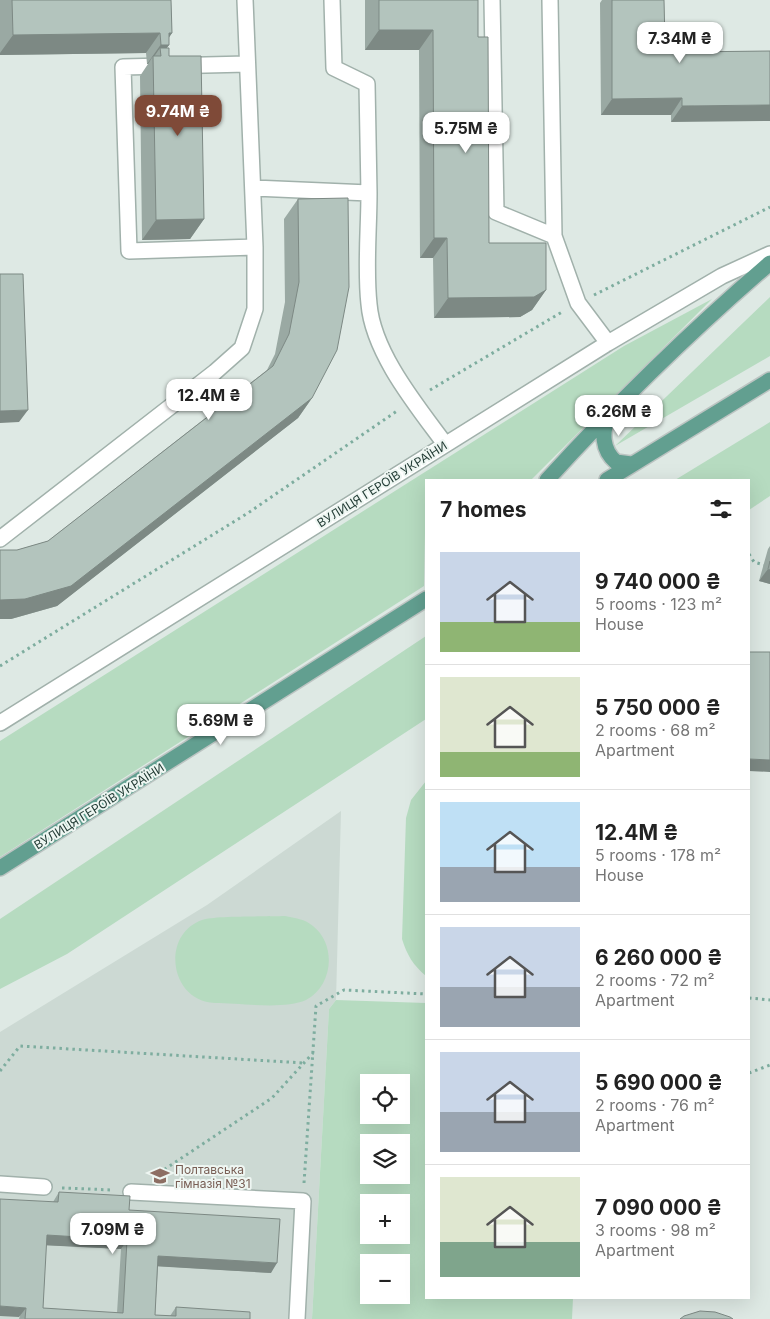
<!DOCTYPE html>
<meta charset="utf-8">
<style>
body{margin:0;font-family:Inter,sans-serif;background:#f2f2f2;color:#222;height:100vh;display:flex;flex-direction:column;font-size:19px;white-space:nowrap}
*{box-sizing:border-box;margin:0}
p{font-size:16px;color:#767676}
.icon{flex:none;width:28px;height:28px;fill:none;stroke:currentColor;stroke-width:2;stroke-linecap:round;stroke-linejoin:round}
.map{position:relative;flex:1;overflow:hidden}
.sheet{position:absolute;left:425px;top:479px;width:325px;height:820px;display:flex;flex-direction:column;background:#fff;border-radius:0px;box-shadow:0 5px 20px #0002}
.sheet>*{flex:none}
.buttons{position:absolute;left:360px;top:1074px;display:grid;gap:10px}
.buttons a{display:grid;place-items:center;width:50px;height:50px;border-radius:0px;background:#fff;box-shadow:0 5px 20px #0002;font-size:25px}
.price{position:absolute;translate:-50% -42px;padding:0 11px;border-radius:10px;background:#fff;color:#222;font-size:16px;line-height:32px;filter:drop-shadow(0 1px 2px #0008)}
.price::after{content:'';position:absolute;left:50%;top:30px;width:15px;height:11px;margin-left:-8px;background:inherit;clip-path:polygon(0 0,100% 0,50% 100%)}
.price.active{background:#7f4a38;color:#fff}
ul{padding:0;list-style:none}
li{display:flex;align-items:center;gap:15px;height:125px;padding:0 15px}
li+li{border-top:1px solid #e0e0e0}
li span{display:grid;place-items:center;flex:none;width:140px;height:100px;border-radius:0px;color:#555}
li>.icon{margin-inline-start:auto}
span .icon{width:60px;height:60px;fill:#fffc;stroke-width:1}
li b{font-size:21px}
h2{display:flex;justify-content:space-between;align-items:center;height:60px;padding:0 15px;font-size:21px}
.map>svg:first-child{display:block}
.built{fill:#ccd9d3}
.green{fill:#b6dbc0;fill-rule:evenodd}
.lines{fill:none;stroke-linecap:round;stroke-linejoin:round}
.minor-casing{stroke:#a1b1ab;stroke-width:18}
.major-casing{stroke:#bcc4c2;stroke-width:18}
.path{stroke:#7ead9f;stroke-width:3;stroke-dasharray:2.5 4;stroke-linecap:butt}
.minor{stroke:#fff;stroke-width:15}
.major{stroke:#629f90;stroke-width:15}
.wall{fill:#9aa9a3;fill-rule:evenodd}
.shaded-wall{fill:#7d8984}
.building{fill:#b3c4bd;stroke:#7d8984;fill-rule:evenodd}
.labels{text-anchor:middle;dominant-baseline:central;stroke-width:4;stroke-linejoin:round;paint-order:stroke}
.street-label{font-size:12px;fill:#1f3932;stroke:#eef6f2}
.education-label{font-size:12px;fill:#785e54;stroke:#eef6f2;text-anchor:start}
</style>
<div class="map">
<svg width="770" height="1319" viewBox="0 0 770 1319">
<rect width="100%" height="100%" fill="#dee9e4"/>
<path class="built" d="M341 811 336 1000 329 1009 312 1319H0V1032L207 905Z"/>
<path class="green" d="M770 297V356L615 446Z
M712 299 531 480H426L424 586 0 857V741L624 346Z
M770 422V496L749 510V480H675Z
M426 636V719L67 954 0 989V919Z
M426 781V976C413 965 407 955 402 939L406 818 411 800Z
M285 916C295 918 305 919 313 926 337 945 333 986 306 1000 284 1010 240 1003 215 1003 170 1002 160 935 202 920 215 915 268 917 285 916Z
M336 1000 426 1003V1298H573L572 1319H312L329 1009ZM401 1082V1115H369V1082ZM369 1142H401V1175H369ZM401 1202V1235H369V1202ZM401 1262V1295H369V1262Z"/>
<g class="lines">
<g class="minor-casing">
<path id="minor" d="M332 0 334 68 367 84 369 193
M492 0 496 212 554 236
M550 0 554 236 578 303 608 343
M247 64 123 67 129 251 255 247
M253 188 369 193C369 229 365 268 369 304 373 353 417 406 445 444
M0 539 215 372 242 348 255 309V247L245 0
M0 723 608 343 722 276 770 254
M0 1184 44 1187
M131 1192 303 1201 297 1319"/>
</g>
<g class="major-casing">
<path id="major" d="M609 415C601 432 602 450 616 462L631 464
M547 480C617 403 691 331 770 263
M607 480 770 380
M0 868 426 599"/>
</g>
<path class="path" d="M594 295 770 207
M430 390 562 312
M749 554 754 562 764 565
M0 666 248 513 397 411
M749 998 770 1000
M0 1071 20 1046 304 1063
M749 1073 770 1065
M159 1173 272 1098 313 1053
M304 1183 316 1006 344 990 426 994
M62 1188 113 1190"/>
<use href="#minor" class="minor"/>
<use href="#major" class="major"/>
</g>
<path class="wall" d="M0 0H171L172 33 169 37V45L166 48 169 56 204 219 190 239 142 240 140 76 148 64H147L146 53 0 55Z
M365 0H478V37L489 243 546 290 532 310 520 317 434 318 433 258H420L419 50H365Z
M602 0H664L665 43 684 52 770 51 671 122V115H601L600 3Z
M298 199 312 398 298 418 57 606 11 619 17 550 48 541 267 370 275 354 285 302 284 219Z
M770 546V584L759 581 768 549Z
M59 1192 129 1210 271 1273 158 1266 155 1315 170 1316 176 1307 250 1319H19L53 1202ZM46 1245 121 1249 117 1313 43 1308Z"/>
<path class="shaded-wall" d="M379 30H433L419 50H365Z
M160 33 146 53 0 55V53L13 35Z
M169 33H172L164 45H169L161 56 160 48 153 58V56L148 64H147Z
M682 98 671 115H601L612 99Z
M770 105V121L671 122 682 106Z
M204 219 190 239 142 240 156 220Z
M434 238H447L433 258H420Z
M546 290 532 310 520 317 434 318 448 298Z
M312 398 298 418 57 606 11 619H0V600Z
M28 410 19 422 0 423V411Z
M768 569 770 570V584L759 581Z
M749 759 770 760V772L749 771Z
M47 1235 127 1240 121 1249 40 1245Z
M158 1256 277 1263 271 1273 152 1266Z
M0 1306 26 1308 19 1317 0 1316Z"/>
<path class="building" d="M12 0H171L172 33H169V45H161L160 33 13 35Z
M379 0H478V37H488L489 243H546V290L534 297 448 298 447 238H434L433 30H379Z
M612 0H664L665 43H684V52L770 51V105L682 106V98L612 99Z
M160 48H169V56H201L204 219 156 220 153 56H161Z
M348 198 349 287 337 350 312 398 71 586 25 599 0 600V550H17L48 541 273 366 289 334 299 282 298 199Z
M0 274H23L28 410 0 411Z
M770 561V570L768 569Z
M749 652H770V760L749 759Z
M59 1192 130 1196 129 1210 280 1219 277 1263 158 1256 155 1315 176 1316V1307L250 1312V1319H25L26 1308 0 1306V1199L58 1202ZM47 1235 127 1240 123 1313 43 1308Z
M700 1311 715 1312 730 1317 733 1319H680L684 1316Z"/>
<defs>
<g id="school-bare" transform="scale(1.5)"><path d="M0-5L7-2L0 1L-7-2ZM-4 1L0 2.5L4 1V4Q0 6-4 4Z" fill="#8d6e63" stroke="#eef6f2" stroke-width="2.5" paint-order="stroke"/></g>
</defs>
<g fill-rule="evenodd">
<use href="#school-bare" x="160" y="1176"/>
</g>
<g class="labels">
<g class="street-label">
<text transform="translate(382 484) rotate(-32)">ВУЛИЦЯ ГЕРОЇВ УКРАЇНИ</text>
<text transform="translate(99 806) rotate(-32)">ВУЛИЦЯ ГЕРОЇВ УКРАЇНИ</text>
</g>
<g class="education-label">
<text x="175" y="1169">Полтавська<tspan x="175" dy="14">гімназія №31</tspan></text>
</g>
</g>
</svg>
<div class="buttons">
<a><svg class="icon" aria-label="locate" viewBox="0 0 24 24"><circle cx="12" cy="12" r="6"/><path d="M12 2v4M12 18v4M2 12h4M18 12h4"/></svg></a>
<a><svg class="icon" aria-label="layers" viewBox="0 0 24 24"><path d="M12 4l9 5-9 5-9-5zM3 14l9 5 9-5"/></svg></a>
<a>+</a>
<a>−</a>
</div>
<b class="price" style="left:680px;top:64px">7.34M ₴</b>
<b class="price active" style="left:178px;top:137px">9.74M ₴</b>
<b class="price" style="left:466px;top:154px">5.75M ₴</b>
<b class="price" style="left:209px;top:421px">12.4M ₴</b>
<b class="price" style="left:619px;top:437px">6.26M ₴</b>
<b class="price" style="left:221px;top:746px">5.69M ₴</b>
<b class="price" style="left:113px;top:1255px">7.09M ₴</b>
<section class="sheet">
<h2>7 homes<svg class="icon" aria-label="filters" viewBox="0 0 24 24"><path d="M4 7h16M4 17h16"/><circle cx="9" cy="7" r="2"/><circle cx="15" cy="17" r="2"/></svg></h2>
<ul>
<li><span style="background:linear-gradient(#c9d6e8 70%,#8fb573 0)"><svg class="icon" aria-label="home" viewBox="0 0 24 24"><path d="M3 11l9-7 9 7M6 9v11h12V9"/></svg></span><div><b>9 740 000 ₴</b><p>5 rooms · 123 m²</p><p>House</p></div></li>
<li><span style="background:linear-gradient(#dfe7d0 75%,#8fb573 0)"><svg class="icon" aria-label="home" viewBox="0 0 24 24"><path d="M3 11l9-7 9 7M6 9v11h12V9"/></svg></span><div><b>5 750 000 ₴</b><p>2 rooms · 68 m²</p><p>Apartment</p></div></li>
<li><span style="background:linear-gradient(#bfe0f5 65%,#9aa5b1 0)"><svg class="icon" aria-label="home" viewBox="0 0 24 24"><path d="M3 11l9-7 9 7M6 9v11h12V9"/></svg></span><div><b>12.4M ₴</b><p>5 rooms · 178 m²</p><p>House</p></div></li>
<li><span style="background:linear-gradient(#c9d6e8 60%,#9aa5b1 0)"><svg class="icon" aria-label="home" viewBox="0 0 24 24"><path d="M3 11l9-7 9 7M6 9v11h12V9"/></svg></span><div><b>6 260 000 ₴</b><p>2 rooms · 72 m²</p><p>Apartment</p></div></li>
<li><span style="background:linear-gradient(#c9d6e8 60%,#9aa5b1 0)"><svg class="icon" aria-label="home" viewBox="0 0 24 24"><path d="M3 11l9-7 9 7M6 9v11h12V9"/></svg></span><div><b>5 690 000 ₴</b><p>2 rooms · 76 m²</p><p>Apartment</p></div></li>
<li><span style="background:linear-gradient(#dfe7d0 65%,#7fa58c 0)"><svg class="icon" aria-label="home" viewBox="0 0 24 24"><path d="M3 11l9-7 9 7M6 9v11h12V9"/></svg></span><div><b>7 090 000 ₴</b><p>3 rooms · 98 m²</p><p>Apartment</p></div></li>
</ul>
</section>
</div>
